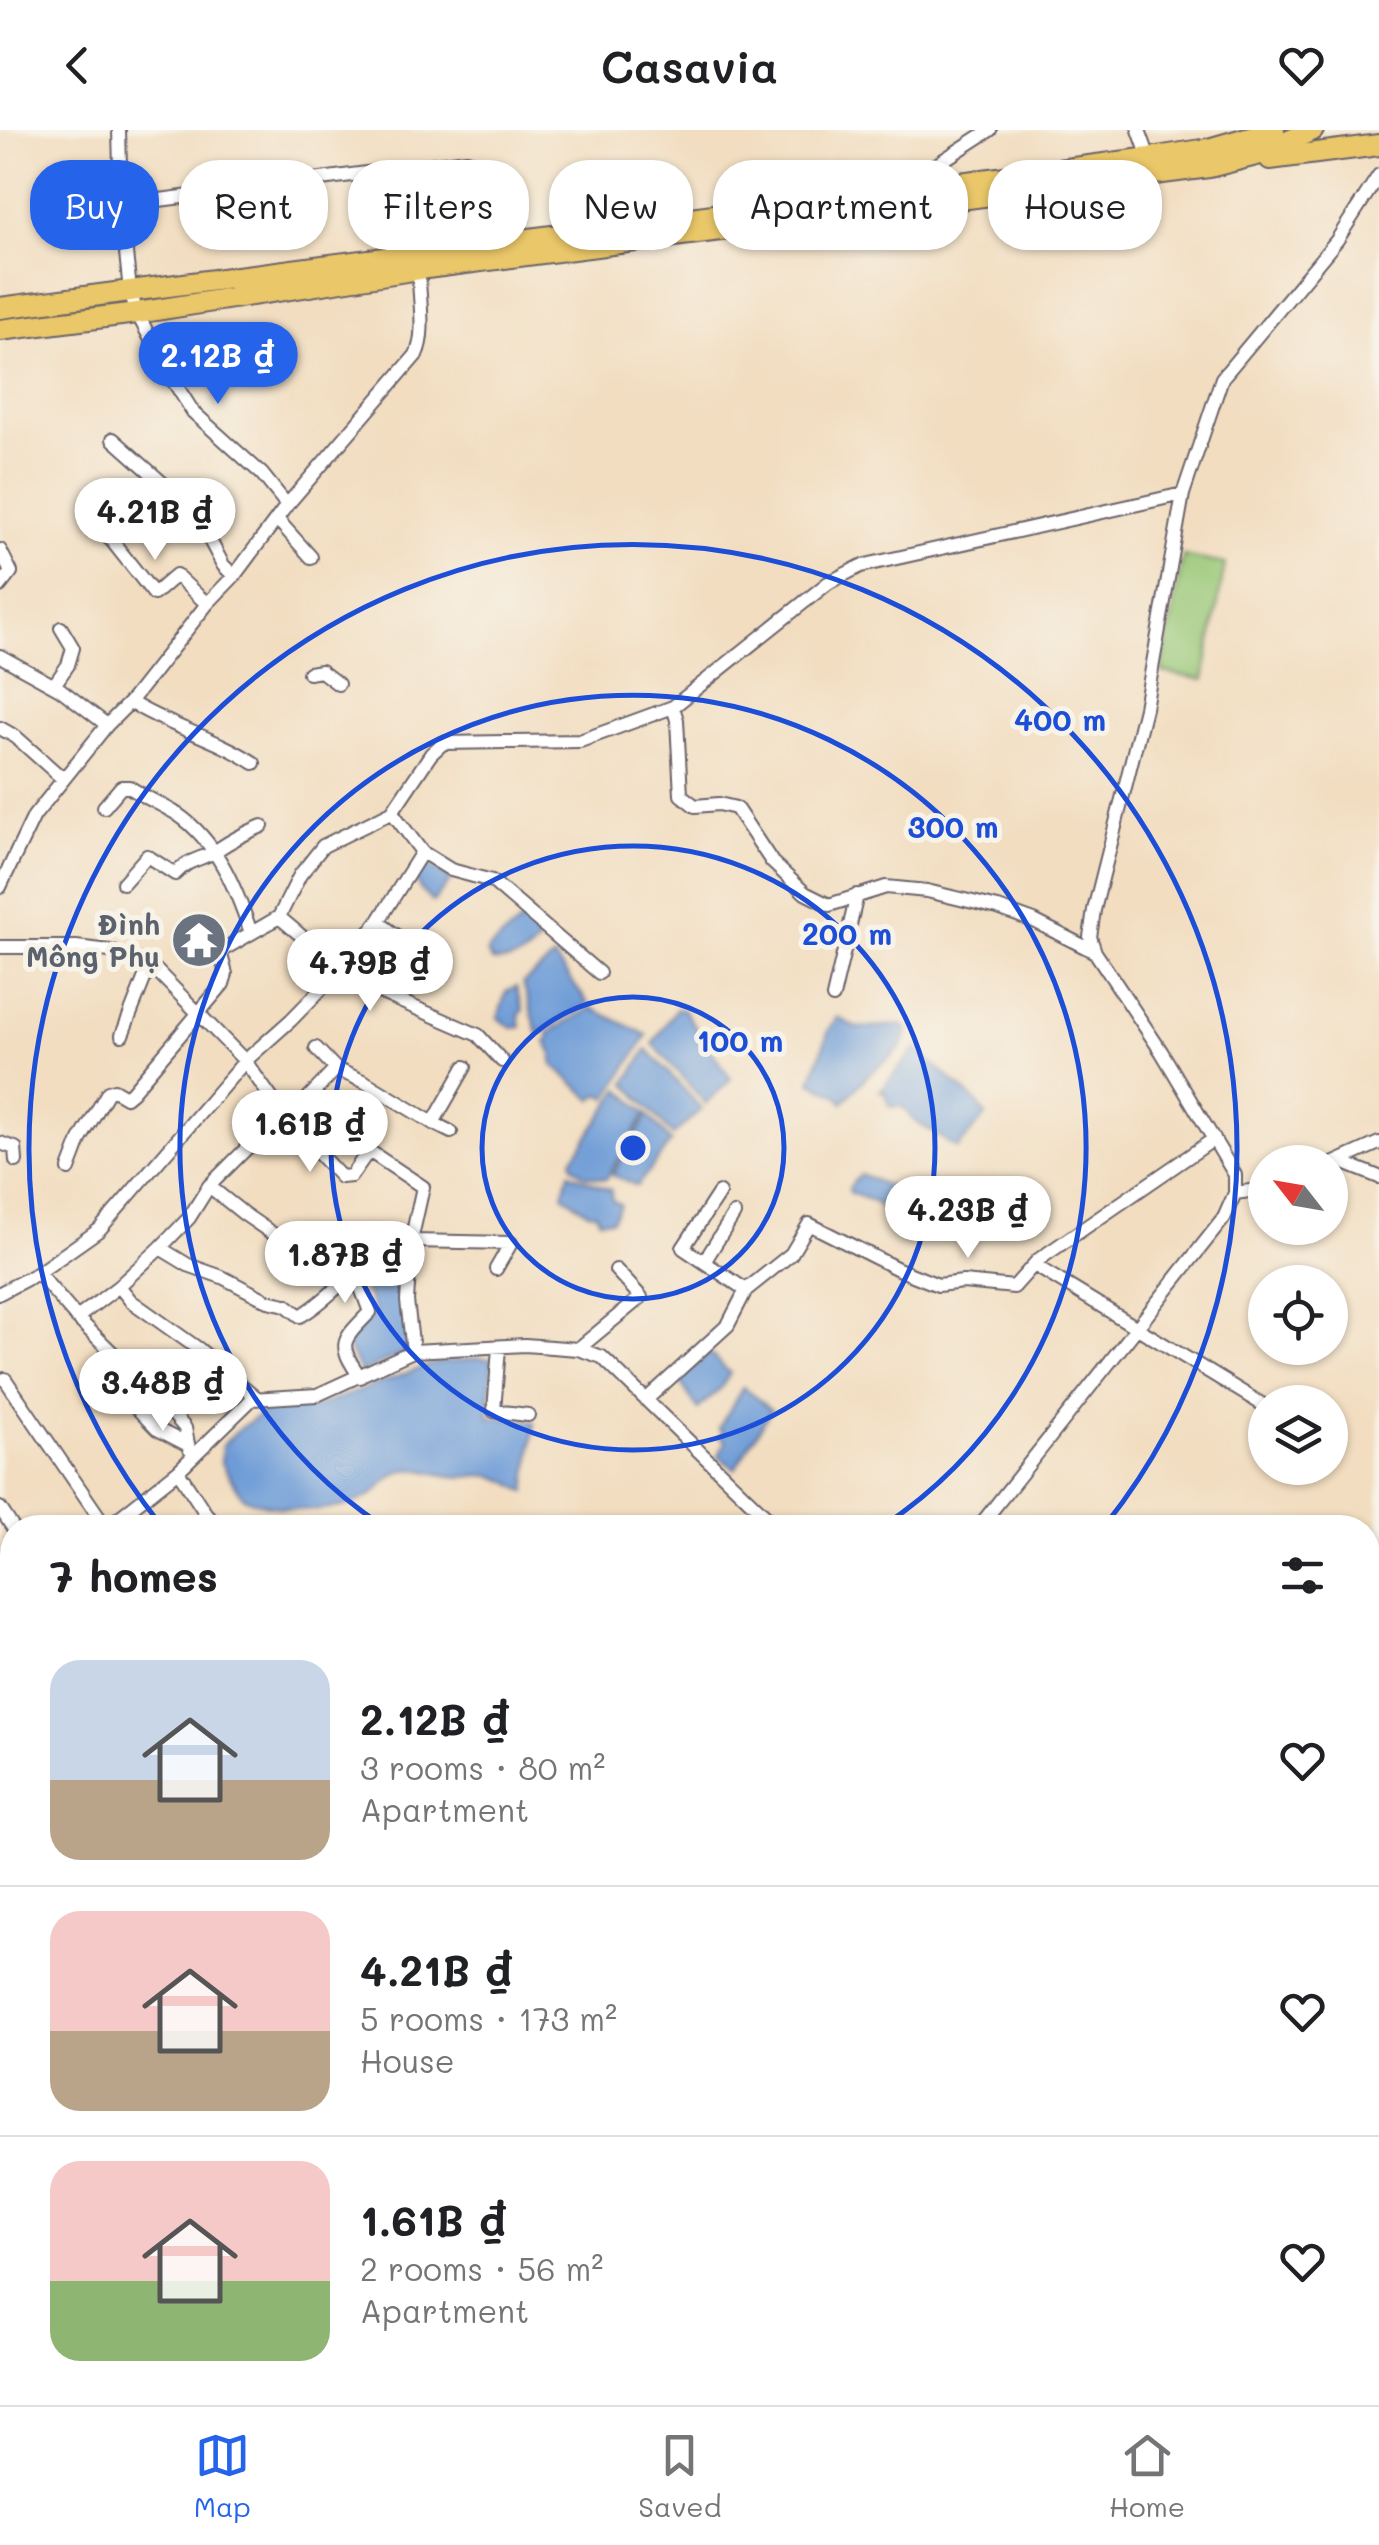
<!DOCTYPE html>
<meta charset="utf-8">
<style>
body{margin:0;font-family:Mali,sans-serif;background:#f2f2f2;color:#202124;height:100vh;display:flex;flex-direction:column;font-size:38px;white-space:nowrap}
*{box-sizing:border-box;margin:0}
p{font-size:32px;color:#757577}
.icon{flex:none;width:55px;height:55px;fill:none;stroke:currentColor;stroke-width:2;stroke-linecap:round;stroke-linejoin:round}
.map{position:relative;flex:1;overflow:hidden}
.details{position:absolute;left:0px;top:1385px;width:1380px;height:890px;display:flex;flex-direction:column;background:#fff;border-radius:40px 40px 0 0;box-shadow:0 2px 8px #0004}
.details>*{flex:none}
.banner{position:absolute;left:30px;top:30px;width:1320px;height:90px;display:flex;gap:20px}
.needle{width:65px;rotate:301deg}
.buttons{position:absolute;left:1248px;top:1015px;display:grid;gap:20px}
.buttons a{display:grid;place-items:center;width:100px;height:100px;border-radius:50%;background:#fff;box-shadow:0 2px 8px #0004;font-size:50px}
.price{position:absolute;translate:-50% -85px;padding:0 22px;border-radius:35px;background:#fff;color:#222;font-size:32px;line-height:65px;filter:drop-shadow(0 2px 5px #0008)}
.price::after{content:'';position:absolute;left:50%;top:60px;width:30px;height:22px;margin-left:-15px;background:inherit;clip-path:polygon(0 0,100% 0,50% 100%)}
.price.current{background:#2563eb;color:#fff}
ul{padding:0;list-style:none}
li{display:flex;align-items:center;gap:30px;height:250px;padding:0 50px}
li+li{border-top:2px solid #e0e0e0}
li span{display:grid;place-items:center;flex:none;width:280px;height:200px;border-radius:30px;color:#555}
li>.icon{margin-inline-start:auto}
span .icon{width:120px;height:120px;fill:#fffc;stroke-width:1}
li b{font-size:42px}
h2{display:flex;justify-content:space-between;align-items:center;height:120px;padding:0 50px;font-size:42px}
.pill{padding:0 35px;border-radius:40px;background:#fff;box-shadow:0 2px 8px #0004;font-size:35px;line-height:90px}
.pill.current{background:#2563eb;color:#fff}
header{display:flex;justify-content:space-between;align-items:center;height:130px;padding:0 50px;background:#fff;font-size:45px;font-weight:600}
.tabs{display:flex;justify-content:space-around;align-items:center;height:140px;border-top:2px solid #e0e0e0;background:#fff;font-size:28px;color:#757577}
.tabs a{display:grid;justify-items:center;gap:5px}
.tabs .current{color:#2563eb}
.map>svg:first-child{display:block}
.green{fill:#98c776;stroke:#5d7458;stroke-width:2.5}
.water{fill:#6e9cd7;stroke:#485f89;stroke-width:2.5}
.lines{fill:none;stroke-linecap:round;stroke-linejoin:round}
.river{stroke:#6e9cd7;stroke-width:18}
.minor-casing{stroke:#6b636a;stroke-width:16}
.highway-casing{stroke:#6b636a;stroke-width:24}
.minor{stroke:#fff;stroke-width:12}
.highway{stroke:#eac769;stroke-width:20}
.ring{fill:none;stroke:#1d4ed8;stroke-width:5}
.labels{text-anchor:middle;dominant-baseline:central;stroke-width:10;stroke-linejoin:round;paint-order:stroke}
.worship-label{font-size:28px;font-weight:bold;fill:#5b616d;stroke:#f7f3e8;text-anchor:end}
.centre{fill:#1d4ed8;stroke:#f7f3e8;stroke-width:5}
.ring-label{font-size:30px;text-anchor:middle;font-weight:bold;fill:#1d4ed8;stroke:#f7f3e8;stroke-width:10;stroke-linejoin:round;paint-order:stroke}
</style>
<header><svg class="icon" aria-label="back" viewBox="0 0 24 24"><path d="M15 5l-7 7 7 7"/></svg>Casavia<svg class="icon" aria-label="heart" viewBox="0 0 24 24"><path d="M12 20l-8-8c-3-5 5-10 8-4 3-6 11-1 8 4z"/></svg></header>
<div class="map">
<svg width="1379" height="2275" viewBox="0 0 1379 2275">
<rect width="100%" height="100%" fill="#f7f3e8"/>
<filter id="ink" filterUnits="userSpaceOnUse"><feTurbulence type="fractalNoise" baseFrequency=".01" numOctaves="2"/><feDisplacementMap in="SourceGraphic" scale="20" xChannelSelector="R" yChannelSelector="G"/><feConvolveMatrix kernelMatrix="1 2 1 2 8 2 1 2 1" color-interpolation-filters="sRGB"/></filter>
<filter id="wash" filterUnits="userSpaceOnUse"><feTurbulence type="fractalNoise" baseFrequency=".0048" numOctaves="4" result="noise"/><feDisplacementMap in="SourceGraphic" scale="40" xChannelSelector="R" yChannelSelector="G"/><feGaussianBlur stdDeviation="2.25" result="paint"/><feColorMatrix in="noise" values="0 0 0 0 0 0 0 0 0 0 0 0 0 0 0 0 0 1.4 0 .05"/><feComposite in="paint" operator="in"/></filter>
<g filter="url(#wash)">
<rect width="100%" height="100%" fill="#f2ddc0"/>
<path class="green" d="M1183 426 1225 434 1204 550 1162 542Z"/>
<path class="water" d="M423 730 451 750 433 772 422 762 413 746Z
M527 787 541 801 542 806C530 826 515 833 492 831L487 822 489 819Z
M554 828 588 873 538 904 523 853Z
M516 857 523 881 519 885 521 897 512 898 498 888 506 862Z
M591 878 647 905 608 968 599 964 593 970 553 935V924L546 912 550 909 549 903Z
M676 879H683L731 949 706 974 653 914Z
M837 887 857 898 901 895 908 900 901 918 867 946 843 973 838 966 811 952 829 900Z
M647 919 702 979 673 1005 626 953Z
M916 919 977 972 986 986 957 1018 912 989 902 976 890 977 885 962 880 961Z
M620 959 646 983 606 1049 584 1045 572 1036V1030Z
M648 985 671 1012 637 1056 612 1045Z
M569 1043 611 1060 612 1070 620 1074 612 1090 599 1089 597 1083 588 1082 563 1065Z
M860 1044 915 1068 932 1083 929 1092C919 1100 909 1096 899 1089L898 1083H886L873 1071 850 1063 849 1058Z
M382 1140 390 1142 398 1157H402L408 1221 361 1243 346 1214 375 1182 360 1150Z
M709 1223 730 1243 721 1258 698 1279 679 1250Z
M479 1228 492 1229 489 1286 535 1292 526 1362C518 1358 509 1351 499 1348 486 1343 474 1347 461 1347 441 1348 421 1334 400 1342 388 1347 382 1359 370 1366 334 1386 281 1383 243 1367L221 1333 222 1316 239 1299 268 1279 315 1277 432 1234Z
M743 1257 771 1280 735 1339 718 1326 726 1311 720 1307 723 1302 719 1298Z"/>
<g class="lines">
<path class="river" d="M1368 2035 1379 2040
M988 2262 992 2275
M230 2275 235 2262
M1285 2275 1291 2262"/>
</g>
</g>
<g filter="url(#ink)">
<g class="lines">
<g class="minor-casing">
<path id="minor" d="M119 0 121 75 130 161 137 183 169 244 193 282 262 344 287 375
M1139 0 1151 33
M905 55 990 0
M121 75 467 30 473 36 480 114
M113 309 195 382 223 435 234 446
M277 389 311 427
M88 390 112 411 154 464 176 445 207 474
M0 420 11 442 0 456
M0 526 60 559 107 595
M309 543 321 541 338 554
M54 555 68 535 73 518 61 498
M130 572C170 597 216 608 254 633
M673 577 677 590 681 665 695 676 719 674 736 678 772 732 805 763 829 775 886 757 927 761 998 778 1034 791 1095 822
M0 598 16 607 63 649
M104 677 121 657H129C144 667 161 674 177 684 217 711 236 758 251 803
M422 722 451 740 492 751 599 843
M123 753 147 726 175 744C191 727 200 731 217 720 232 710 245 703 262 696
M0 757 34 686 107 595 130 572 207 474 234 446 287 375 416 225C427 202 418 167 419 139
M279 787 356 852 478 905 502 931
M378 792 404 811
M0 817H76L110 821 150 834 245 931 287 990 341 1047 351 1046 365 1026 372 1023 423 1057 411 1111 407 1171 413 1221
M833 867 857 765
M122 905 150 834
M316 918 336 939
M287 990 336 939 365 952 433 993 465 937
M433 993 451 1002
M0 1013 15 1018 16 1031
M1339 1031 1379 1047
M1330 1035 1379 1013
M69 1039 80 1010 108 962 114 960 126 967 132 962 223 854 226 844 221 825 224 819 279 787 300 745 323 716 392 682 431 624 443 613 580 611 673 577 828 453 861 436 1183 364 1222 248 1337 110 1379 45
M209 1056 244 1084 292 1117
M1235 1063 1265 1059
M411 1111 511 1113 496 1139
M160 1118 188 1135 222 1147 268 1171 286 1175 300 1186C337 1167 361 1115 410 1143
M704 1132 683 1118 719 1063
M1034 1135 1265 1276
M38 1143 77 1188 119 1156
M356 1145 370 1182C341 1212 337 1213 360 1247
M746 1160 791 1124 809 1094 898 1139 938 1155 963 1152 1014 1157 1038 1130 1214 1009
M0 1163 38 1143 99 1100 245 931 291 890 328 852 378 792 422 722 392 682
M77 1188 120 1230 130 1234
M499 1218 494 1281 528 1285
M578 1219 641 1167 616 1140
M96 1236 157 1299 188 1315
M5 1249 106 1397
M158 1267 185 1298 189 1319
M257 1268 200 1220 131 1171 119 1156 160 1118 189 1088 209 1056 282 983
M648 1268 728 1195 746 1160 704 1132 734 1084
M178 1341 206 1384 220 1398
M0 1378 13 1398
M106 1398 178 1341 252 1269 317 1265 413 1221 525 1215 578 1219 602 1227 778 1398
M978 1398 1224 1088 1235 1063V1045L1161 921 1095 822 1090 807 1094 780 1145 578 1183 364
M0 1469 12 1465
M0 1573 12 1561
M0 1859 12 1876
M1368 1907 1379 1913
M0 1924 12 1916
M0 1972 12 1964
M0 2046 12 2038
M0 2060 12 2051
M514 2262V2275"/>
</g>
<g class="highway-casing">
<path id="highway" d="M1270 29 1379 15
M0 178 1150 28 1208 19 1274 0
M0 200 137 183 419 139 1209 37 1260 24 1313 0"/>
</g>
<use href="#minor" class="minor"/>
<use href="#highway" class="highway"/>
</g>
</g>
<g class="ring">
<circle cx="633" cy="1018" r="151"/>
<circle cx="633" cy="1018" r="302"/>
<path d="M383 1396A453 453 0 1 1 883 1396"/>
<path d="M160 1394A604 604 0 1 1 1106 1394"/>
</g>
<defs>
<g id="temple-disc" transform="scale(2.875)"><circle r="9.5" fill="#6b7280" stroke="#f7f3e8"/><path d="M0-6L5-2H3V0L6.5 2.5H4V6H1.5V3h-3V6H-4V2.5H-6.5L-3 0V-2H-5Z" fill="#fff"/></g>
</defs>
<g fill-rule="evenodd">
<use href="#temple-disc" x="199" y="810"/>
</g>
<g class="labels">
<g class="worship-label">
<text x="160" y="794">Đình<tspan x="160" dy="32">Mông Phụ</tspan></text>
</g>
</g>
<circle cx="633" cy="1018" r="15" class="centre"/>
<g class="ring-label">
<text x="1060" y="601">400 m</text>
<text x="953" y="708">300 m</text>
<text x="847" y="815">200 m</text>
<text x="740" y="922">100 m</text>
</g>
</svg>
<div class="buttons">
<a><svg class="needle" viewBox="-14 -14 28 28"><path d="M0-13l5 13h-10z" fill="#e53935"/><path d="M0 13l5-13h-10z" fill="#757577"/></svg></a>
<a><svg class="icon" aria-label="locate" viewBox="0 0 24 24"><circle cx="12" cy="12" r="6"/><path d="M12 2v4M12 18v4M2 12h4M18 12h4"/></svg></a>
<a><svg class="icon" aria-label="layers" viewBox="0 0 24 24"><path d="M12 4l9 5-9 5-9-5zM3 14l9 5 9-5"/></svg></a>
</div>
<b class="price current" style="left:218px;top:277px">2.12B ₫</b>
<b class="price" style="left:155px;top:433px">4.21B ₫</b>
<b class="price" style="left:370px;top:884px">4.79B ₫</b>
<b class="price" style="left:310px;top:1045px">1.61B ₫</b>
<b class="price" style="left:968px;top:1131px">4.23B ₫</b>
<b class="price" style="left:345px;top:1176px">1.87B ₫</b>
<b class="price" style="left:163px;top:1304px">3.48B ₫</b>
<div class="banner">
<a class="pill current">Buy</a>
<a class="pill">Rent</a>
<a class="pill">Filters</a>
<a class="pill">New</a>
<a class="pill">Apartment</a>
<a class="pill">House</a>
</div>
<section class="details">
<h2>7 homes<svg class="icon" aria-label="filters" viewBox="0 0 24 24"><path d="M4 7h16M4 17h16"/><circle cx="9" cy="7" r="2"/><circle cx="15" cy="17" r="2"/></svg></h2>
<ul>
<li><span style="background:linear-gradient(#c9d6e8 60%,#b9a48a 0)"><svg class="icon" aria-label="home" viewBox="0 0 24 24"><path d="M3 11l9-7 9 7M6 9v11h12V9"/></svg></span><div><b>2.12B ₫</b><p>3 rooms · 80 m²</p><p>Apartment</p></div><svg class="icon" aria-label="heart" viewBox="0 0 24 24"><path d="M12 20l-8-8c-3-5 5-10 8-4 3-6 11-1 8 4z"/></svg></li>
<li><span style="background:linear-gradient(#f6c9c9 60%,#b9a48a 0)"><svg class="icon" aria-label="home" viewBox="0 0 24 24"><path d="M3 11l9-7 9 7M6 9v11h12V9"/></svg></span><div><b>4.21B ₫</b><p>5 rooms · 173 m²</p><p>House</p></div><svg class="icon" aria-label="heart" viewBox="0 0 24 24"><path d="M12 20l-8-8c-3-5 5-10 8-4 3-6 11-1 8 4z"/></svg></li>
<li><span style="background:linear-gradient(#f6c9c9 60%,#8fb573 0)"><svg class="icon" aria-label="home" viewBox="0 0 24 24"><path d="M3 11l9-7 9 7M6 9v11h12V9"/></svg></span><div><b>1.61B ₫</b><p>2 rooms · 56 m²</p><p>Apartment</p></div><svg class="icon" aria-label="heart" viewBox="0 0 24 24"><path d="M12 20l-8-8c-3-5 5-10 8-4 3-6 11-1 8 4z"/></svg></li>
</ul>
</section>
</div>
<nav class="tabs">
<a class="current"><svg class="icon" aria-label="map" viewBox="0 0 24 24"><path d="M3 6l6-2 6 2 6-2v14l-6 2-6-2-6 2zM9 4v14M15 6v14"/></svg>Map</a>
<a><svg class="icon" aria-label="saved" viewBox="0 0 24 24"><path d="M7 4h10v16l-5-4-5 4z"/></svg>Saved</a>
<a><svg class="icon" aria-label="home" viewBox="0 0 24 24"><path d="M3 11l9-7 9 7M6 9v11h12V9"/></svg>Home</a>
</nav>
